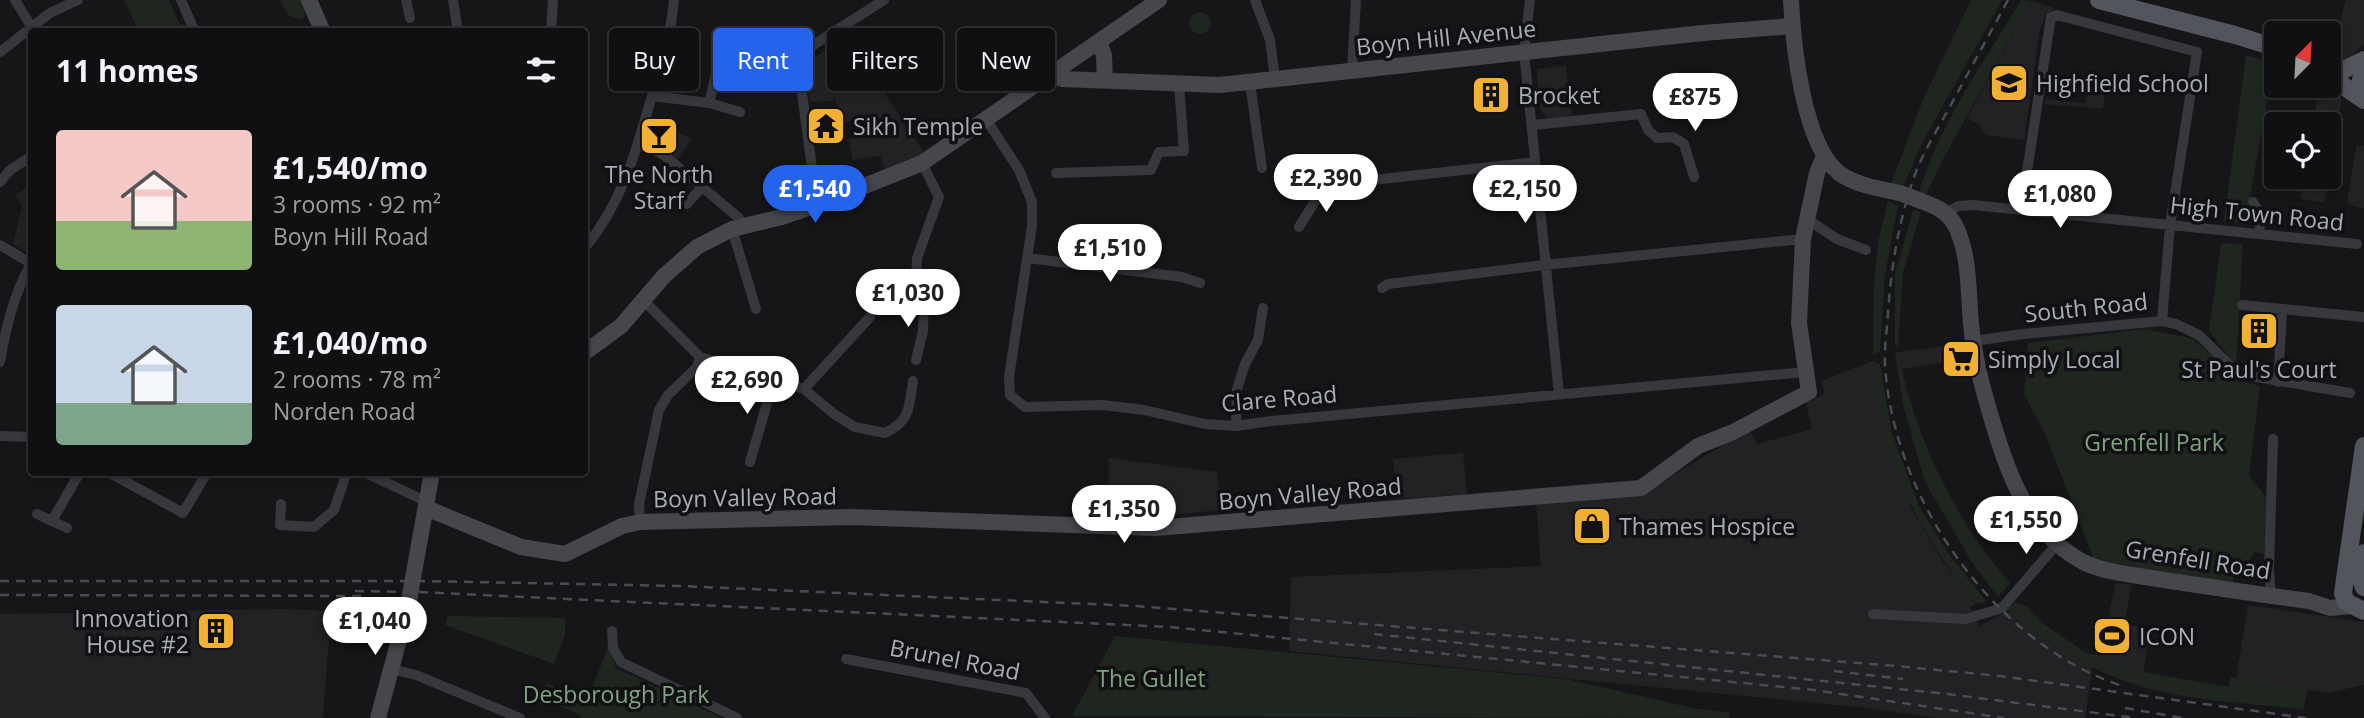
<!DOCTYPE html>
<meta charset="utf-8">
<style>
body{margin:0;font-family:"Open Sans",sans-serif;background:#19191b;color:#f1f3f6;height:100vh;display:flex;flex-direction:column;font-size:26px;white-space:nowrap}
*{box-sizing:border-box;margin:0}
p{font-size:23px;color:#9c9d9f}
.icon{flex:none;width:38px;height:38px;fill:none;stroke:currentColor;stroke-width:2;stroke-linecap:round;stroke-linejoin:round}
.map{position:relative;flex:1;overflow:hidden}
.sheet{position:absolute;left:28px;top:28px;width:560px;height:448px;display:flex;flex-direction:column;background:#101012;border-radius:7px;box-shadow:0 4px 10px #0003,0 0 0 2px #303032}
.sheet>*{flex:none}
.banner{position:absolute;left:609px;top:28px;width:665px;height:63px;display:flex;gap:14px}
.needle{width:46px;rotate:24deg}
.fabs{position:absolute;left:2264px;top:21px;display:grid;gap:14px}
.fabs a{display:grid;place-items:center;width:77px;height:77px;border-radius:7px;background:#101012;box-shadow:0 4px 10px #0003,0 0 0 2px #303032;font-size:35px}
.price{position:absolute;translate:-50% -60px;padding:0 16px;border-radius:24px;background:#fff;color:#222;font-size:23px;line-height:46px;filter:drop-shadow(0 2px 4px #0008)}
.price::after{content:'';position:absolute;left:50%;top:42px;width:21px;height:16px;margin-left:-10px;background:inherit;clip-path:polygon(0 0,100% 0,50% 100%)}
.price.selected{background:#2563eb;color:#fff}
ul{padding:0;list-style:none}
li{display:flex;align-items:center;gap:21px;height:175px;padding:0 28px}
li span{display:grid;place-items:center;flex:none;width:196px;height:140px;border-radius:7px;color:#555}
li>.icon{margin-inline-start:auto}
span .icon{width:84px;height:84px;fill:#fffc;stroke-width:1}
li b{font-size:30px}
h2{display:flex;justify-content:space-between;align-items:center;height:84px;padding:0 28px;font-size:30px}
.chip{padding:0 24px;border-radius:7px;background:#101012;box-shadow:0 4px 10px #0003,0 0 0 2px #303032;font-size:24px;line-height:63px}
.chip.selected{background:#2563eb;color:#fff}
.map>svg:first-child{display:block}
.built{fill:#222225}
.green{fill:#1e261f}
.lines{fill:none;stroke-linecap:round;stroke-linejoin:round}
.street{stroke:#37383d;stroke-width:10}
.secondary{stroke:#45474d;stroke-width:16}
.primary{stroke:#53555c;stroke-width:18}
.rail{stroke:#4a4c52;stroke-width:2.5;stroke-dasharray:9 7;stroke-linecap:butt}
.secondary-bridge{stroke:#45474d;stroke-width:16}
.labels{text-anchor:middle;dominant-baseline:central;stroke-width:7;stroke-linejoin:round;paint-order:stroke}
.street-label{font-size:23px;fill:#a8adb8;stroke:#111113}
.poi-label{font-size:23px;fill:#a8adb8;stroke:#111113;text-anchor:start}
.park-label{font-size:23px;fill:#7fa381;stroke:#111113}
</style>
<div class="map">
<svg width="2364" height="718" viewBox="0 0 2364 718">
<rect width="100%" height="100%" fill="#161618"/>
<path class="built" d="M2346 0H2364V45L2339 64 2329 61V58Z
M2031 1 2055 8 2045 16 2040 30 2024 140 1985 135 1979 124 1967 118Z
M847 37 927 157 887 175 880 156 853 160 848 139 873 134 860 116 845 123 834 98 832 101 810 102 804 64Z
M1566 66 1572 117 1547 118 1540 110 1537 69Z
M2319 86H2328L2342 98 2329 171V124H2313Z
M2088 89 2105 91 2103 109 2045 104V99L2085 103Z
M652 124 692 138 676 161 649 141Z
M2358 145 2364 146V208L2347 204 2356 147Z
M2304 177H2328L2324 202 2300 199Z
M31 185 32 187 31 255 13 244 22 206 15 195Z
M1967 343 1969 359 1901 369 1898 352Z
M1873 361 1886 436 1912 509 1941 559 1975 604 1970 607 1979 626 2010 610 2093 666 2085 718H1938L1867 708 1289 651 1291 577 1541 566 1536 502 1652 488 1749 429 1757 444 1812 429 1806 403 1825 394 1821 381Z
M1463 453 1467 494 1397 499 1393 459Z
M1109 458 1217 472 1221 510 1159 516 1108 517Z
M2115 583 2132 585 2124 625 2151 628 2143 673 2120 668 2101 655Z
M2248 605 2364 622V685L2327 693 2236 679Z
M281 609 331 611 323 718H0V614Z"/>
<path class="green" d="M124 0H169L180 25 185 24 187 31H139Z
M280 0H303L306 7 304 17 300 20 288 15Z
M1971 0H2002L1921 145 1903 187 1891 183 1924 97Z
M2021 0 2031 1 1942 161 1926 195 1919 192C1940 123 1984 62 2021 0Z
M1189 23a11 11 0 1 1 22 0a11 11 0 1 1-22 0Z
M2246 55 2274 63 2245 224 2224 221Z
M1888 201 1898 206 1885 274 1880 351 1873 355 1874 285 1878 242Z
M1913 210 1921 212 1903 273 1898 349 1895 344V274Z
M2221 243 2243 244 2236 365 2209 331Z
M2145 329 2191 338 2215 357 2233 379 2260 386 2249 476 2266 497 2264 554 2255 552 2240 576H2233V585L2095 562 2046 436 2024 394 2028 343Z
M1898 352C1915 437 1953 517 2010 583L1998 597 1973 564 1925 482 1904 409 1895 354Z
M1873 361 1880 364 1892 433 1919 506 1948 553 1987 602 1975 604C1936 553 1901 499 1886 435 1880 411 1877 386 1873 361Z
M2015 603 2026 606 2044 624 2083 651 2090 654 2101 655 2121 668 2229 687 2231 677 2308 690 2303 710C2253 703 2187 701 2140 686 2090 671 2046 643 2007 609Z
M448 616 565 618V635L554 664 445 625Z
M1115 636 1566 679 1693 708 1730 713 1729 718 1072 716Z
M609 644 616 668 722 718H580L581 715 541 698 546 683 588 699Z"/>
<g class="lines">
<path class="street" d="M15 0 31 26
M181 0 195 32
M406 0 410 18
M453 0 458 32
M1255 0 1270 40 1275 79
M1530 0 1524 52 1559 394
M551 32 553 0
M0 52 50 13 78 0
M1352 70 1356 0
M1250 83 1262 168
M652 96 709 103 740 112
M709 103 718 66
M986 119 1019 170 1032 202V226L1009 377 1010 395 1025 407 1103 405 1144 410 1205 424 1236 426 1272 421 1805 372
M1533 125 1641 114 1648 130 1657 138 1673 137 1684 144 1694 177
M639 141 665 156 739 218
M1056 173 1151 170 1159 152 1184 151 1179 85
M0 182 10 170 32 156
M2253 202 2261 215 2259 233
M687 204 702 187
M817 205 798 64 804 51 884 0
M2021 210 2051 17 2057 15 2197 52 2170 226 2162 321
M1946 213 1958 206 1973 205 2357 244
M1807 219 1837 239 1866 250
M1299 227 1320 193 1337 184 1535 162
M732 229 756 309
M0 245 32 264
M584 249C622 203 635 155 651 99 661 66 671 34 674 0
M1027 258 1182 277 1200 283
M1382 288 1388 284 1544 265 1803 239
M643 300 700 357 804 389 834 414 855 427 885 433C911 421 909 406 913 381
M2242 305 2363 317
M1973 341 2023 334 2162 321 2176 324 2199 335 2239 374 2350 393
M916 360 923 331 924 300 916 280 917 258 939 197 922 163
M0 362C6 328 13 295 31 264
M2278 382 2282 310
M804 389 870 317
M1236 426 1237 389 1245 364 1258 340 1263 308
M0 436 32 437
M750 462 774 379
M108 472 183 513 205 476
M364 472 421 499
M281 504 280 525 314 527 334 510 347 472
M37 514 52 521 80 472
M52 521 67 528
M640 522 639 504 659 410 668 395 697 367 700 357
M2271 596 2269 569 2273 439
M1873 614 1966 619 2002 608 2057 544
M612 631 613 648 621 662 737 718
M846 659 1026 693 1045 718
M391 669 416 675 520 718"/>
<path class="secondary" d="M309 0 323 32
M1791 0C1793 44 1803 144 1839 173 1855 185 1880 189 1900 193
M1099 42 1104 55 1105 80
M1052 74 1062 79 1220 85 1703 33 1792 26
M1921 201C1935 206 1947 211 1955 225 1970 254 1968 292 1971 324 1974 358 1983 391 1993 423 2009 478 2030 533 2083 562 2103 572 2129 574 2151 578 2203 586 2256 594 2309 601L2330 608 2352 606
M584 353 621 326 664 276 697 247 732 229 782 217 817 205 922 163 1159 0
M426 508 521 547 565 554 622 526 640 522 852 517 1155 528 1641 488 1698 446 1733 432 1809 392 1799 323 1803 239 1817 173 1824 156
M378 718 408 606 432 472"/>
<path class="primary" d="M2099 0 2235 35 2277 48
M2364 68 2361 80 2364 93
M2329 69 2341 71 2364 60
M2329 76 2364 100
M2364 446 2343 593 2346 602 2364 611
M2364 553C2362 564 2359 576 2364 587"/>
<path class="rail" d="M2008 0C1988 37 1967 75 1947 112 1934 135 1920 158 1912 183 1898 226 1891 268 1888 313 1887 331 1884 348 1885 366 1894 499 1993 643 2122 686
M0 581H419L681 586 1136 606 1896 666 2000 676 2306 718
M355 591 418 592 1170 627 1814 690 2004 718
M0 595 364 596
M1374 634 1947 694 2136 718
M1834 671 1903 679
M2125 708 2183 718"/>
<path class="secondary-bridge" d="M1900 193 1921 201"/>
</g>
<defs>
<g id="school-square" transform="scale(2.0125)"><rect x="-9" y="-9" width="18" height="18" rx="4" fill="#f2b134" stroke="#111113"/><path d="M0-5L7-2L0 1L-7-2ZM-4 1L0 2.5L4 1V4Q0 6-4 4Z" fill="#111"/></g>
<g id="building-square" transform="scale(2.0125)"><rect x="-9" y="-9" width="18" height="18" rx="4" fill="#f2b134" stroke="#111113"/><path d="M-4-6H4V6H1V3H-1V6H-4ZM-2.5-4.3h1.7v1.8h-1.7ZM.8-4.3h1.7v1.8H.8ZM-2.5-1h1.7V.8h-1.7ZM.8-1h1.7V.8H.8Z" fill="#111"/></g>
<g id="temple-square" transform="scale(2.0125)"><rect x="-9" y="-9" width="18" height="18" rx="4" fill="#f2b134" stroke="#111113"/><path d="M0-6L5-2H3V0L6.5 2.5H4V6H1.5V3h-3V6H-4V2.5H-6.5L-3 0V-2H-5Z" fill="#111"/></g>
<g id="bar-square" transform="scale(2.0125)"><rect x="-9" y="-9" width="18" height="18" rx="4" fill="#f2b134" stroke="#111113"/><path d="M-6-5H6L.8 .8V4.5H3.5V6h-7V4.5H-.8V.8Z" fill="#111"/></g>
<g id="supermarket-square" transform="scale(2.0125)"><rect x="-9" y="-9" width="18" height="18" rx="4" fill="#f2b134" stroke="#111113"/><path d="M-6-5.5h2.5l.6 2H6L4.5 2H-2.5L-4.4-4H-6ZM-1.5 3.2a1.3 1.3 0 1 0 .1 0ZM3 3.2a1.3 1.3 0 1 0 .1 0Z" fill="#111"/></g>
<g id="shop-square" transform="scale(2.0125)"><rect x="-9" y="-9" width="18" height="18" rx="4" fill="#f2b134" stroke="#111113"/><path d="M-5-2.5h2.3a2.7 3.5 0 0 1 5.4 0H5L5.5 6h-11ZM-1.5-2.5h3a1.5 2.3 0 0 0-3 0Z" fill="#111"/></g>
<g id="stadium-square" transform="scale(2.0125)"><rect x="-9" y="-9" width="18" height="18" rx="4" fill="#f2b134" stroke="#111113"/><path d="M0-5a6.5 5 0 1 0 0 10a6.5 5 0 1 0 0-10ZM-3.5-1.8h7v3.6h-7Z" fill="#111"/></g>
</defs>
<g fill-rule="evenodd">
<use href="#school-square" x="2009" y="83"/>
<use href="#building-square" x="1491" y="95"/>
<use href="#temple-square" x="826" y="126"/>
<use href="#bar-square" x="659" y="136"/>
<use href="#building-square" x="2259" y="331"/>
<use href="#supermarket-square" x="1961" y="359"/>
<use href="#shop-square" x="1592" y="526"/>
<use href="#building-square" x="216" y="631"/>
<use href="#stadium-square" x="2112" y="636"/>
</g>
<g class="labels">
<g class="street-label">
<text transform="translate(1446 37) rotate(-6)">Boyn Hill Avenue</text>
<text transform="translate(2257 213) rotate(6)">High Town Road</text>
<text transform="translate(2086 307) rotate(-6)">South Road</text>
<text transform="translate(1279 398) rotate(-5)">Clare Road</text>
<text transform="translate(1310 493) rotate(-5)">Boyn Valley Road</text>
<text transform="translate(745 497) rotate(-1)">Boyn Valley Road</text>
<text transform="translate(2198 559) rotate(9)">Grenfell Road</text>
<text transform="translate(955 659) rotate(11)">Brunel Road</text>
</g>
<g class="poi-label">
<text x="2036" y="83">Highfield School</text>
<text x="1518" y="95">Brocket</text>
<text x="853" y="126">Sikh Temple</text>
<text x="659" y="174" text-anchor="middle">The North<tspan x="659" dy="26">Starf</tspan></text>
<text x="1988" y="359">Simply Local</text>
<text x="2259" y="369" text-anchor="middle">St Paul's Court</text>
<text x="1619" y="526">Thames Hospice</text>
<text x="189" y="618" text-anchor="end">Innovation<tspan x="189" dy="26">House #2</tspan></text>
<text x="2139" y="636">ICON</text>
</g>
<g class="park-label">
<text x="2154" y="442">Grenfell Park</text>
<text x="1151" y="678">The Gullet</text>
<text x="616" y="694">Desborough Park</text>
</g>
</g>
</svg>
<div class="fabs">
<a><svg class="needle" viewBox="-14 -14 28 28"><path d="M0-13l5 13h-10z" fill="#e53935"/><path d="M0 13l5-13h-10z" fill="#9c9d9f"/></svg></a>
<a><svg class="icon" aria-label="locate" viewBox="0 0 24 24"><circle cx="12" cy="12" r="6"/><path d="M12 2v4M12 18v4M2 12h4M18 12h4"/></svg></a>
</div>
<b class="price" style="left:1695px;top:133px">£875</b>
<b class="price" style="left:1326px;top:214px">£2,390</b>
<b class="price selected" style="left:815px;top:225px">£1,540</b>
<b class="price" style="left:1525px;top:225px">£2,150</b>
<b class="price" style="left:2060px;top:230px">£1,080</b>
<b class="price" style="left:1110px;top:284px">£1,510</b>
<b class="price" style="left:908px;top:329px">£1,030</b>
<b class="price" style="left:747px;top:416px">£2,690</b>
<b class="price" style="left:1124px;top:545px">£1,350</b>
<b class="price" style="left:2026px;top:556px">£1,550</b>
<b class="price" style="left:375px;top:657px">£1,040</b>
<div class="banner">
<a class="chip">Buy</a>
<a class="chip selected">Rent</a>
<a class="chip">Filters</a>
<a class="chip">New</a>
</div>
<section class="sheet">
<h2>11 homes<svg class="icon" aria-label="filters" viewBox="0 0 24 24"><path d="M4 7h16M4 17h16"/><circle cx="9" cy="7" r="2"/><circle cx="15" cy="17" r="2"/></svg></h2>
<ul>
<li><span style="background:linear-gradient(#f6c9c9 65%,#8fb573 0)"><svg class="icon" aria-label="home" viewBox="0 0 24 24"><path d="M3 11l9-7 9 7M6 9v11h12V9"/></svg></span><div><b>£1,540/mo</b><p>3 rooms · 92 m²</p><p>Boyn Hill Road</p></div></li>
<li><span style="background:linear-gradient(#c9d6e8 70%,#7fa58c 0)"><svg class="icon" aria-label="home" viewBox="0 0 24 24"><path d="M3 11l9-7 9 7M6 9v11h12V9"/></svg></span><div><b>£1,040/mo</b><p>2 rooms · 78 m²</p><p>Norden Road</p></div></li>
</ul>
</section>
</div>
